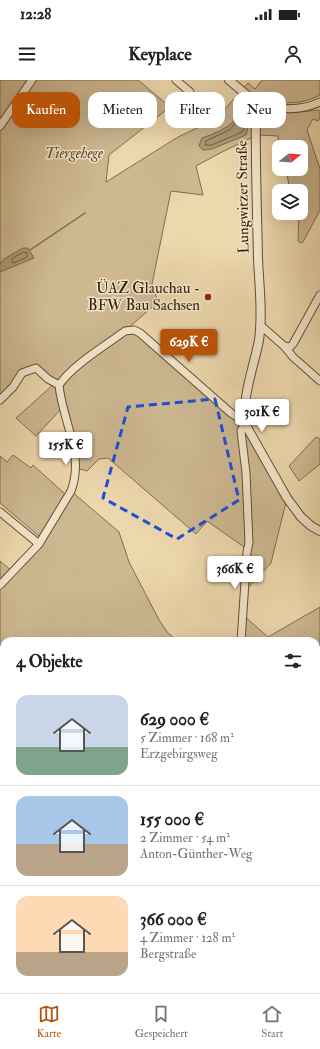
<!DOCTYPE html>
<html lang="de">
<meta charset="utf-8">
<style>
body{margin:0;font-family:"IM FELL Double Pica",serif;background:#f6f6f6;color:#202124;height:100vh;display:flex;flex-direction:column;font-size:15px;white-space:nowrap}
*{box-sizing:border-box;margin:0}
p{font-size:13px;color:#757577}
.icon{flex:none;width:22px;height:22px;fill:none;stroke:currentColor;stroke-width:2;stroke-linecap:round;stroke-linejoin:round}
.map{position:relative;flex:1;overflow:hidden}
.side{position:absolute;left:0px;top:557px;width:320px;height:356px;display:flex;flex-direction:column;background:#fff;border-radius:12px 12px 0 0;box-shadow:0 4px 16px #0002}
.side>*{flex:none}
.top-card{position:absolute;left:12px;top:12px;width:296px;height:36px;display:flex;gap:8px}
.needle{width:26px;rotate:73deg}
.buttons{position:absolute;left:272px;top:60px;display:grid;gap:8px}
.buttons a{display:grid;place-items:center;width:36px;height:36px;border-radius:8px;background:#fff;box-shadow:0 4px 16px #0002;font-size:20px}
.price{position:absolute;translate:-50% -34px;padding:0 9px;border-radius:4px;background:#fff;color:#222;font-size:13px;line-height:26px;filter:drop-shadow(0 1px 2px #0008)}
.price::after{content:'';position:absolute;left:50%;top:24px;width:12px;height:9px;margin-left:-6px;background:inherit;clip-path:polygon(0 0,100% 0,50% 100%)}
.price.current{background:#b45309;color:#fff}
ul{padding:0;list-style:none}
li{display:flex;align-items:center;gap:12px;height:100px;padding:0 16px}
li+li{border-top:1px solid #e0e0e0}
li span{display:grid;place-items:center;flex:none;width:112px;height:80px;border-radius:12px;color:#555}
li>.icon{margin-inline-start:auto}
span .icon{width:48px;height:48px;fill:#fffc;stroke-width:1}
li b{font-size:17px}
h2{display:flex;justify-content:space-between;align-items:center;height:48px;padding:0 16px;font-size:17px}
.chip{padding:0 14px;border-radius:12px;background:#fff;box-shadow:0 4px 16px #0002;font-size:14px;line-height:36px}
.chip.current{background:#b45309;color:#fff}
.status{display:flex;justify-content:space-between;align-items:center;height:28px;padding:0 20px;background:#fff;direction:ltr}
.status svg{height:11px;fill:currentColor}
header{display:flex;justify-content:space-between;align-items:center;height:52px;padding:0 16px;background:#fff;font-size:18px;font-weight:700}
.dock{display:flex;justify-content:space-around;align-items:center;height:56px;border-top:1px solid #e0e0e0;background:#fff;font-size:11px;color:#757577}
.dock a{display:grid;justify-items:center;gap:2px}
.dock .current{color:#b45309}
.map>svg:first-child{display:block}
.green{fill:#cdb892;stroke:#806d4f}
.water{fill:#ad9976;stroke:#7c694c}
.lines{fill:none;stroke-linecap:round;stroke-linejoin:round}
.shore{stroke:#705e41;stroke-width:1}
.stream{stroke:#7c694c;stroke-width:1.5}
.minor-casing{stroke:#614f34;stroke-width:9}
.tertiary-casing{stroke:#614f34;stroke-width:10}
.secondary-casing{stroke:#32220c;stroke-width:11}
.minor{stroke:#f3e5ca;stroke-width:7}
.tertiary{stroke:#f3e5ca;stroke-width:8}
.secondary{stroke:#f3e5ca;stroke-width:9}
.marked{fill:none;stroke:#1d4ed8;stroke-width:3;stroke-dasharray:8 5;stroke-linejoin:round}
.poi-dot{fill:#8f2418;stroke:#f3e5ca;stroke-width:1.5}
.labels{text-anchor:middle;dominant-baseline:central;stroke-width:3;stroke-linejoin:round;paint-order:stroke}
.park-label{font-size:15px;font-style:italic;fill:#59482e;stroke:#f3e5ca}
.street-label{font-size:15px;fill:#32220c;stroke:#f3e5ca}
.poi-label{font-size:15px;fill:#32220c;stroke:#f3e5ca;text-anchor:end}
</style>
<div class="status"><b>12:28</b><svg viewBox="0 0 49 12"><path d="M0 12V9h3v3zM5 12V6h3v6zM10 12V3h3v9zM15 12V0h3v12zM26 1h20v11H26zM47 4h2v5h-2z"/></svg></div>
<header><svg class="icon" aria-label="menu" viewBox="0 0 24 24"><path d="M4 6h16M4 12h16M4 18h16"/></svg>Keyplace<svg class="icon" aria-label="person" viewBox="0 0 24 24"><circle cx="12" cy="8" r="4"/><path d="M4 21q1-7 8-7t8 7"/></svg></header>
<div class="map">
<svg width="320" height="913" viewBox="0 0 320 913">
<rect width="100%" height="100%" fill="#edd7ad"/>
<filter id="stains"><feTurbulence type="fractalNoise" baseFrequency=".005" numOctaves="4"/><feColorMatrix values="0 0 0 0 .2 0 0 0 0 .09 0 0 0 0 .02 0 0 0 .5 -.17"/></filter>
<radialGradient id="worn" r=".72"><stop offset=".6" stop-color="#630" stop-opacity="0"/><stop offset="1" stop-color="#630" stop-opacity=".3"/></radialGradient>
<path class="green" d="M0 0H138L170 27 109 75 106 102 178 57 216 39 248 3 255 9 262 0H320V15C302 25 279 25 261 18L251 26 253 30V57L222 72 196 86 203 115 171 111 152 204 158 222 126 250H134L192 299 195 307 239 341 244 393 247 458 244 467 207 441 196 454 108 378 99 379 87 391 76 388 63 327 36 356 16 338 54 304 36 288 22 293 0 320Z
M319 30 320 31V38L318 41 313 39 307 50 320 89V130L303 162 300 163 298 161 299 133H301V111H290L286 89H301V67H279L278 56 258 55 262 31C282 34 299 32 319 30Z
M245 342 287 418 271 483 245 511 247 472 241 351Z
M316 357 320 359V384L299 401 289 386Z
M13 375 31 388 33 385 65 414 40 457 0 423V376L7 382Z
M71 411 119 452 129 482 158 538 167 552 178 561H4V909H57L50 913H0V653L2 654 0 652V481L12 491 39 464Z
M320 527V747L316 750V561H241L243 535 268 557Z"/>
<path class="water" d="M240 32 243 33C247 42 250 45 246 55L212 69 203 70 199 66 202 58C213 54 224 50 233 42 236 38 236 35 240 32Z
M23 168H28L34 178 0 192V184L4 179Z"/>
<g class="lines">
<path class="shore" d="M239 40H242C244 45 245 48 242 52L212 65H205L206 61 229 50Z
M24 172 27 173V177L14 183 12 182V179Z"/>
<path class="stream" d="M30 170 85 133"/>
<g class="minor-casing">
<path id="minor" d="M176 0 190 12
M256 23C278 30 299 32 320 22
M0 46 32 0
M260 245 284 266 293 277 320 301
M284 266 290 267 293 264 320 215
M59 305C74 284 105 266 125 251L134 250 140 253 231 333 245 342 241 351 246 393 249 463 247 472 241 561
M0 320 13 307 22 293 36 288 48 299 59 305
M0 432 39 464
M0 505 39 464 71 411C85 375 62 340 59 305
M316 908 320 903
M136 909 141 913"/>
</g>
<g class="tertiary-casing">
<path id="tertiary" d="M229 0 256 23C255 75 257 126 258 178 259 205 263 233 259 260 254 288 239 321 248 349L287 418 301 437 311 446 320 451"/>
</g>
<g class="secondary-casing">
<path id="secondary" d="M316 756 320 753
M57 913 64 909"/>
</g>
<use href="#minor" class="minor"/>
<use href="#tertiary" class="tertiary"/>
<use href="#secondary" class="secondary"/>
</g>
<path class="marked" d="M215 319 239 420 177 459 103 418 128 327Z"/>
<circle class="poi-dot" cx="208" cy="217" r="4"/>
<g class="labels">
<g class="park-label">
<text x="74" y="73">Tiergehege</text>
</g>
<g class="street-label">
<text transform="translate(243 117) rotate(-91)">Lungwitzer Straße</text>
</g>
<g class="poi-label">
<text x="200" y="208">ÜAZ Glauchau -<tspan x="200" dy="17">BFW Bau Sachsen</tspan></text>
</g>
</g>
<rect width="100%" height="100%" filter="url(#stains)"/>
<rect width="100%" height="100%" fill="url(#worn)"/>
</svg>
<div class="buttons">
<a><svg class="needle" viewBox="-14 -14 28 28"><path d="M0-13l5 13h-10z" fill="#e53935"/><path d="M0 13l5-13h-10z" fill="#757577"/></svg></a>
<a><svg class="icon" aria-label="layers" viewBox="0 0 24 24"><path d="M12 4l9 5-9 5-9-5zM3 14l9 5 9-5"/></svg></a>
</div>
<b class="price current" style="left:189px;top:283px">629K €</b>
<b class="price" style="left:262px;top:353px">301K €</b>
<b class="price" style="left:66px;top:386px">155K €</b>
<b class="price" style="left:235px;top:510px">366K €</b>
<div class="top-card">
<a class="chip current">Kaufen</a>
<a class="chip">Mieten</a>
<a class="chip">Filter</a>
<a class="chip">Neu</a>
</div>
<section class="side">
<h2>4 Objekte<svg class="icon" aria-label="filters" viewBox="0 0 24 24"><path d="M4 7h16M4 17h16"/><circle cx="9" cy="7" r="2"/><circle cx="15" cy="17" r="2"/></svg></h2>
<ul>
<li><span style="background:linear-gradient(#c9d6e8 65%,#7fa58c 0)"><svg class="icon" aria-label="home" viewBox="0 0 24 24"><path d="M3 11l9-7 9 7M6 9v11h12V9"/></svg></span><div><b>629 000 €</b><p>5 Zimmer · 168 m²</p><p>Erzgebirgsweg</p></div></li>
<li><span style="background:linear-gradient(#a9c7e8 60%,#b9a48a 0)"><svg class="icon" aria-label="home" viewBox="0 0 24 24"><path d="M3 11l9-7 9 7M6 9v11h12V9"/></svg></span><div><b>155 000 €</b><p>2 Zimmer · 54 m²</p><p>Anton-Günther-Weg</p></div></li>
<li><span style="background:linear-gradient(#ffd9b3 70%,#b9a48a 0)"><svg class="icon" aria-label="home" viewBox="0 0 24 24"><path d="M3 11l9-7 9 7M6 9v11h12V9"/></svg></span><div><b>366 000 €</b><p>4 Zimmer · 128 m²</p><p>Bergstraße</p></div></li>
</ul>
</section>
</div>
<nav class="dock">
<a class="current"><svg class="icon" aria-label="map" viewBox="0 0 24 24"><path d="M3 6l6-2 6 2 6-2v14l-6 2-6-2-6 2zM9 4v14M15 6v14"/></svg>Karte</a>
<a><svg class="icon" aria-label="saved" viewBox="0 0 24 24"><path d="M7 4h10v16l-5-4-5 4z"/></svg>Gespeichert</a>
<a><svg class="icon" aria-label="home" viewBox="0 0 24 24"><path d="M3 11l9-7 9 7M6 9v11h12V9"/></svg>Start</a>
</nav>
